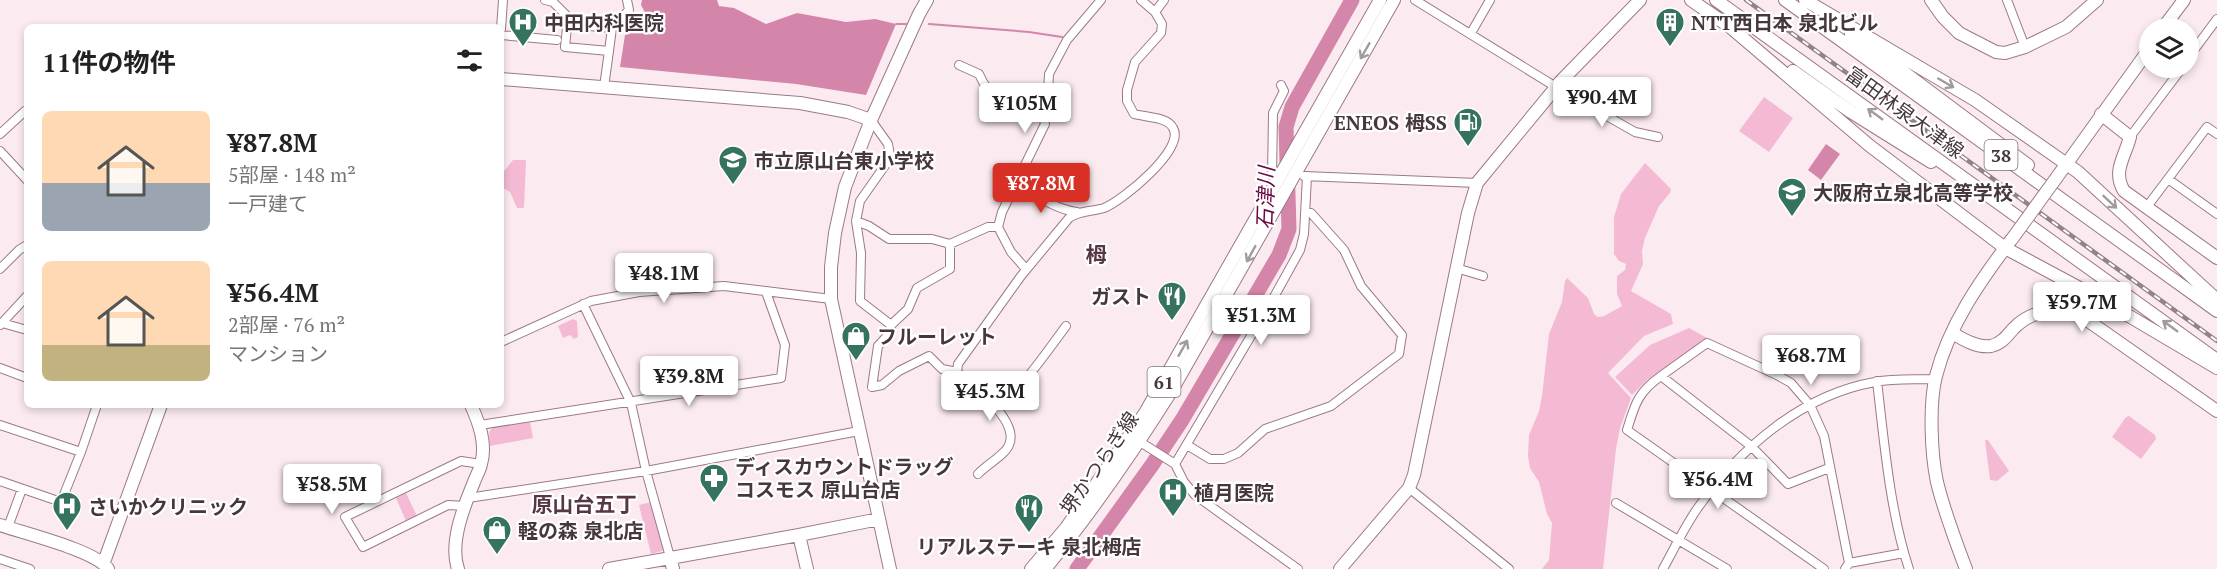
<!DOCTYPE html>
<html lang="ja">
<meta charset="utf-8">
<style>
body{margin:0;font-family:"PT Serif","Noto Sans JP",serif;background:#f6f6f6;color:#222;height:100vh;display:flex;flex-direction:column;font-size:22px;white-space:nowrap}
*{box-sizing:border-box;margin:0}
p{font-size:20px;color:#767676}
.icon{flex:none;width:33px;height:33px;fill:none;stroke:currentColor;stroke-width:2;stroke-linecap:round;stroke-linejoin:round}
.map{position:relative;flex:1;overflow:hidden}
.sheet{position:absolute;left:24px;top:24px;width:480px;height:384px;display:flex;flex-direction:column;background:#fff;border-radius:9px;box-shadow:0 3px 9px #0003}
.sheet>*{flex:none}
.tools{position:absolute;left:2139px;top:18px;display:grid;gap:12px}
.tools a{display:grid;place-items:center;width:60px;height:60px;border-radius:50%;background:#fff;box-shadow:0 3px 9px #0003;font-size:30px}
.price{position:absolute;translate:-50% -51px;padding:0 14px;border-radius:6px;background:#fff;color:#222;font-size:20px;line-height:39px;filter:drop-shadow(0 2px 3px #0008)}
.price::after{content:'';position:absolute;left:50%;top:36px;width:18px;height:14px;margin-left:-9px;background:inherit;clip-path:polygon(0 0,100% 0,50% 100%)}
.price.on{background:#d93025;color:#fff}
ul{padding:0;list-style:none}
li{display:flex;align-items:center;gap:18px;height:150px;padding:0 18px}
li span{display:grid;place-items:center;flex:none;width:168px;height:120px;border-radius:9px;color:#555}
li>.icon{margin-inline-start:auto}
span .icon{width:72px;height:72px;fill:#fffc;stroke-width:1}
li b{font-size:26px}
h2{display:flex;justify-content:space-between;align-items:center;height:72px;padding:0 18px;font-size:26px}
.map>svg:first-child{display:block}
.green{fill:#f4bad4}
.water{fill:#d485aa}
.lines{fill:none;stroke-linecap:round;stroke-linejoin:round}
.stream{stroke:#d485aa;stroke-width:2}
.river{stroke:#d485aa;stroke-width:15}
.street-casing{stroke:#9c7988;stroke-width:10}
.secondary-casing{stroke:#9c7988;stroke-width:14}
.primary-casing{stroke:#9c7988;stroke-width:14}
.street{stroke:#fff;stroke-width:8}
.secondary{stroke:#fff;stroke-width:12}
.primary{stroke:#fff;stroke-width:12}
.rail-casing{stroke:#928289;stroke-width:4.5}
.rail{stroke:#fff;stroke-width:2;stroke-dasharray:7;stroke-linecap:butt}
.secondary-bridge-casing{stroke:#9c7988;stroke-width:14;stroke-linecap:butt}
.secondary-bridge{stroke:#fff;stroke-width:12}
.oneway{stroke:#a29b9e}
.labels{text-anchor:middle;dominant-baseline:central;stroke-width:4.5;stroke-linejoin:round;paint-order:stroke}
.shield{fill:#fff;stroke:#7e7378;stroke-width:1.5}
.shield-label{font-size:18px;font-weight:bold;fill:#46373e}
.poi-label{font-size:20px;font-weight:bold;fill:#46373e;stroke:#fff;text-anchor:start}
.street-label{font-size:20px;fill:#46373e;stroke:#fff}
.water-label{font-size:21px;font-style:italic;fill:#690843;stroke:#fff}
.neighbourhood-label{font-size:21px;font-weight:bold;fill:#563745;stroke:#fff}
</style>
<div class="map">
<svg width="2217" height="569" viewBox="0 0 2217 569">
<rect width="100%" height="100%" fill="#fbebf1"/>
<path class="green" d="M1764 97 1793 118 1769 152 1739 131Z
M513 160H526L524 208H517L510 192 501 187V175Z
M1645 163 1671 189 1670 193 1659 206 1645 238 1642 251 1643 264 1631 291 1671 314 1673 324 1644 336 1608 373 1631 398 1620 428 1616 449 1603 569H1542L1549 560 1552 523 1547 514 1539 482 1530 468 1528 456 1529 435 1539 411 1542 396 1549 334 1562 302 1565 281 1567 278 1588 298 1594 314 1598 317 1604 316 1622 306 1617 294V276L1625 270 1626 264 1619 261 1614 254V217L1621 194Z
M573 319 577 321 578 337 574 339 570 335 563 338 558 326Z
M1689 328 1707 338 1647 380 1632 395 1615 377 1650 345Z
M2129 416 2155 435 2156 439 2141 459 2112 437 2126 417Z
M530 422 533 438 490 446 489 432 493 427Z
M1985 440H1988L2009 471 1997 481 1990 480Z
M406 493 417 516 406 521 396 498Z
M651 502 664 548 662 551 651 554 639 505Z"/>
<path class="water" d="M642 0H717L719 6 734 8 766 24 797 13 846 22 875 19 896 24 866 95 796 84 620 67 625 35 647 28 650 22 641 5Z
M1826 144 1840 154 1821 180 1808 170Z"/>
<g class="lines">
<path class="stream" d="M896 24H906
M929 24 1029 32 1062 37"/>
<path class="river" d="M1077 569 1152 465 1182 420 1279 255 1289 229 1286 127 1292 107 1352 0"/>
<g class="street-casing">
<path id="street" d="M545 0 553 2 568 17 565 47 609 51 612 28 567 24
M1415 0 1556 87 1635 132 1658 137
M2007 0 2025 47
M1155 12 1164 0
M612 28 629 10 627 0
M501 29 503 0
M1471 33 1490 0
M501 35 557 40
M2188 58 2217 19
M959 65 979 74C990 102 1016 108 1043 116
M604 87 609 51
M871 120 888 144 890 156 886 164 860 201 856 221 861 253 860 301 891 325
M0 134 25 111 27 113
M2130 137 2182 68
M0 151 27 180
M1272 176 1273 113 1284 91 1281 85
M1304 176 1477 183
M2168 179 2217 214
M1017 183C1036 195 1054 209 1077 212
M2146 208 2207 127 2217 134
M856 221 869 226 889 239H932L950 244 988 227H998
M950 244V269L917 288 908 309 891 325 889 334 878 346 872 387 882 385 899 371 929 356 942 369 957 372 958 364 1021 276 1069 218C1080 210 1091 212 1104 208 1122 201 1186 149 1173 128 1168 117 1145 117 1134 114L1127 101V90L1135 62 1161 33 1162 24 1155 12 1141 0
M1456 268 1483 276
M0 269 19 250 27 245
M1026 269 1011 252 998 227 1002 212 1045 124 1043 116 1047 108 1049 74 1067 40 1101 0
M583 304 631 403 646 471 670 557
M2 323 27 330
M0 325 27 296
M501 342 591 301 639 292 724 286 831 299
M0 368 27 378
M957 372C973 385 1020 421 1009 445 1005 455 986 465 978 474
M1661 376 1707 343 1777 375 1791 383 1810 405 1824 436 1849 563
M1877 381C1884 441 1890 512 1909 569
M993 405 1011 378C1016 380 1020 381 1025 379 1030 376 1060 334 1066 326
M0 425 81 452
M480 425 781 378 785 345 766 292
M1137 440 1175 464 1184 482 1195 495 1298 569
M1187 445 1210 459H1224L1238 453 1265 429 1331 406 1399 354 1402 335 1361 286 1344 250 1311 213H1306
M1175 464 1274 297 1300 250 1304 234 1307 176
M0 481 61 502 81 452 97 405
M1409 488 1509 569
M468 498 646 471 859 431
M1616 503 1727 569
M466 506 448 505 363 547 345 517 461 461 481 464
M8 527 22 489
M0 559 30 569
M1663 569C1674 549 1684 528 1697 509 1739 449 1801 395 1875 382 1895 378 1916 380 1935 379
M1824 569 1627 430C1635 404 1638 392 1661 376L1751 446 1788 484 1829 468
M1845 569 1849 563 1904 553"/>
</g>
<g class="secondary-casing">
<path id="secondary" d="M1931 0 1943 17 1959 33 1996 52 2005 53 2025 47 2066 27 2097 0
M2163 28 2184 0
M501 79 800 103 848 112 871 120
M2101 114 2130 137C2125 157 2112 171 2124 191L2217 258
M2057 177 2150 48
M1952 333C1964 340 1978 348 1991 346 2001 344 2007 336 2013 329 2030 311 2054 307 2077 313L2217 411
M0 525C23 533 97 551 108 569
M799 535 807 569
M670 557 673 569
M104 562 161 405
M458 569C449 543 464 506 474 482 476 476 480 470 481 464 487 444 479 423 471 405
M609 569 799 535 879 519
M890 569 831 299V267L835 233 845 187 871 120 919 14 927 0
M1340 569 1409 488 1414 475 1468 213 1477 183 1562 80 1640 0
M1966 569C1955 540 1944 511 1937 482 1931 454 1929 403 1936 376 1949 325 1980 281 2011 240"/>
</g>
<g class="primary-casing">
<path id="primary" d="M1691 0 1730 27 1870 146 2005 248 2102 300 2217 368
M1716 0 2214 358
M1785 0 2217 311
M1805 0 1975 100 2078 172 2217 300
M1851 35 1893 64 2028 165
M1793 71 1851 112 1931 162
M1031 569 1066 528 1145 413 1380 0
M1045 569C1091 513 1133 452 1172 390L1394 0"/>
</g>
<use href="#street" class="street"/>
<use href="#secondary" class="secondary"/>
<use href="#primary" class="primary"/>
<g class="rail-casing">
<path id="rail" d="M1746 0 2217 341"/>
</g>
<use href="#rail" class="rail"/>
<g class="secondary-bridge-casing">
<path id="secondary-bridge" d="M2012 239 2057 177"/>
</g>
<use href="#secondary-bridge" class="secondary-bridge"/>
</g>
<defs><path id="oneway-shaft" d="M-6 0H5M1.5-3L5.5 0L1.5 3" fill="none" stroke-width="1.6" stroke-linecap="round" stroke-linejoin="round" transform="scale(1.5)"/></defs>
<g class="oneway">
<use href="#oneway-shaft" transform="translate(1365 51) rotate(120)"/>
<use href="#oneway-shaft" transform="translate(1946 83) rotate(30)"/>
<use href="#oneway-shaft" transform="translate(1875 114) rotate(-144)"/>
<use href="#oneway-shaft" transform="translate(2110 202) rotate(43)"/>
<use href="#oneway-shaft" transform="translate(1251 254) rotate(119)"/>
<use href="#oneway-shaft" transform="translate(2170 326) rotate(-144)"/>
<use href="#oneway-shaft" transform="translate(1183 348) rotate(-60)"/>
</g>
<defs>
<g id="hospital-pin" transform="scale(1.5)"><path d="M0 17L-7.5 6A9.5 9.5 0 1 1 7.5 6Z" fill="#357360" stroke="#fff"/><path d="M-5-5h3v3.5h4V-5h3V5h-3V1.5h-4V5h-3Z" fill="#fff"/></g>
<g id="building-pin" transform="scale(1.5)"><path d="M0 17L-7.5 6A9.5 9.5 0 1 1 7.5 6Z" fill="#357360" stroke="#fff"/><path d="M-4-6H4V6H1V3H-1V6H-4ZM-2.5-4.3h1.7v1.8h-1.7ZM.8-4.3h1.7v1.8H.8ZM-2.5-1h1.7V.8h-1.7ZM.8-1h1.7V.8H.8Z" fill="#fff"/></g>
<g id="fuel-pin" transform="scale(1.5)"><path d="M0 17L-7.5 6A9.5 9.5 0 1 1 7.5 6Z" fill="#357360" stroke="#fff"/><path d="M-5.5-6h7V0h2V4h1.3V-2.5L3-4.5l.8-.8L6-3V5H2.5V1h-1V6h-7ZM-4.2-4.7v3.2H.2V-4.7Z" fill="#fff"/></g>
<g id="school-pin" transform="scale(1.5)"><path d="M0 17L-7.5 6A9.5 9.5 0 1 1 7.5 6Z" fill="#357360" stroke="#fff"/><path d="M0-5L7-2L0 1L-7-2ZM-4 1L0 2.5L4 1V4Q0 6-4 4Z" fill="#fff"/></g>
<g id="restaurant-pin" transform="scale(1.5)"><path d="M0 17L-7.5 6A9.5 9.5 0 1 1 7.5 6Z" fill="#357360" stroke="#fff"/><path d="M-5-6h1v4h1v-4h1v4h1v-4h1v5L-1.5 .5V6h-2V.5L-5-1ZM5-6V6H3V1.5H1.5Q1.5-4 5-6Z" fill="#fff"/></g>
<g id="shop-pin" transform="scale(1.5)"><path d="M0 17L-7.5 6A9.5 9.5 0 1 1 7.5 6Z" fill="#357360" stroke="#fff"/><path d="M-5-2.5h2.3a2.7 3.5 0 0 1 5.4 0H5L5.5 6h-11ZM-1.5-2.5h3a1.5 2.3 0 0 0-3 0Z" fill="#fff"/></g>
<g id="pharmacy-pin" transform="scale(1.5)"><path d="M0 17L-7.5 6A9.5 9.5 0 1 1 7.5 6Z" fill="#357360" stroke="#fff"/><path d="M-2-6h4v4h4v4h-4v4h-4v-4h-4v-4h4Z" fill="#fff"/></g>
</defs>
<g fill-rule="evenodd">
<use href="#hospital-pin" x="523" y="22"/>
<use href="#building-pin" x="1670" y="22"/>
<use href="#fuel-pin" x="1468" y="122"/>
<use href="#school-pin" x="733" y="160"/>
<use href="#school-pin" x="1792" y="192"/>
<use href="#restaurant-pin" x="1172" y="296"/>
<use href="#shop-pin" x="856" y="336"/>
<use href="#pharmacy-pin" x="714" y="478"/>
<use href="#hospital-pin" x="1173" y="492"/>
<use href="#hospital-pin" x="67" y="506"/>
<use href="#restaurant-pin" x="1029" y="508"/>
<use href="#shop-pin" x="497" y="530"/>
</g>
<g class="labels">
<g class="shield">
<rect x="1984.5" y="140" width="33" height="30" rx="4.5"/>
<rect x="1147.5" y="367" width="33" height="30" rx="4.5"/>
</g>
<g class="shield-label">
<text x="2001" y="155">38</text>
<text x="1164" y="382">61</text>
</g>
<g class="poi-label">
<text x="544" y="22">中田内科医院</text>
<text x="1691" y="22">NTT西日本 泉北ビル</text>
<text x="1447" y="122" text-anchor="end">ENEOS 栂SS</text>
<text x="754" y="160">市立原山台東小学校</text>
<text x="1813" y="192">大阪府立泉北高等学校</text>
<text x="1151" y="296" text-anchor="end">ガスト</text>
<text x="877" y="336">フルーレット</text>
<text x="735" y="466">ディスカウントドラッグ<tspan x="735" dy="23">コスモス 原山台店</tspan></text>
<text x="1194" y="492">植月医院</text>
<text x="88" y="506">さいかクリニック</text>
<text x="518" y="530">軽の森 泉北店</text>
<text x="1029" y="546" text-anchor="middle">リアルステーキ 泉北栂店</text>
</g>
<g class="street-label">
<text transform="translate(1905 112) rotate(36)">富田林泉大津線</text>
<text transform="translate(1099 463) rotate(-55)">堺かつらぎ線</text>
</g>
<g class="water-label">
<text transform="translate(1265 198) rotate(-88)">石津川</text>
</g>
<g class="neighbourhood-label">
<text x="1096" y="254">栂</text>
<text x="584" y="504">原山台五丁</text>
</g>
</g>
</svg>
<div class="tools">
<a><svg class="icon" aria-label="layers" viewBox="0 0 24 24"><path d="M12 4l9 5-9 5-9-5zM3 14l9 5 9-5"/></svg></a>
</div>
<b class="price" style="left:1602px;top:128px">¥90.4M</b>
<b class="price" style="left:1025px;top:134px">¥105M</b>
<b class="price on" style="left:1041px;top:214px">¥87.8M</b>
<b class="price" style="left:664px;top:304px">¥48.1M</b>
<b class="price" style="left:2082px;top:333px">¥59.7M</b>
<b class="price" style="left:1261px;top:346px">¥51.3M</b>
<b class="price" style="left:1811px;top:386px">¥68.7M</b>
<b class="price" style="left:689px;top:407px">¥39.8M</b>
<b class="price" style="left:990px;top:422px">¥45.3M</b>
<b class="price" style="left:1718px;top:510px">¥56.4M</b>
<b class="price" style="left:332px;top:515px">¥58.5M</b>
<section class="sheet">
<h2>11件の物件<svg class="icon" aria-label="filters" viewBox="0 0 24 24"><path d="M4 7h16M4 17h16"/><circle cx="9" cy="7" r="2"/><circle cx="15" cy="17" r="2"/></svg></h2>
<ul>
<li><span style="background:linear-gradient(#ffd9b3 60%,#9aa5b1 0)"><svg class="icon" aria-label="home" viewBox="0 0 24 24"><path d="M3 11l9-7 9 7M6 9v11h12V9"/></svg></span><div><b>¥87.8M</b><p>5部屋 · 148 m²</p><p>一戸建て</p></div></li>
<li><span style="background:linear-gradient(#ffd9b3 70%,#c2b280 0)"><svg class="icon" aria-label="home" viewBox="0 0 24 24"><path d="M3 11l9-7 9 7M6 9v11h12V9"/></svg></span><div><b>¥56.4M</b><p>2部屋 · 76 m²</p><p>マンション</p></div></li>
</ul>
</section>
</div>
